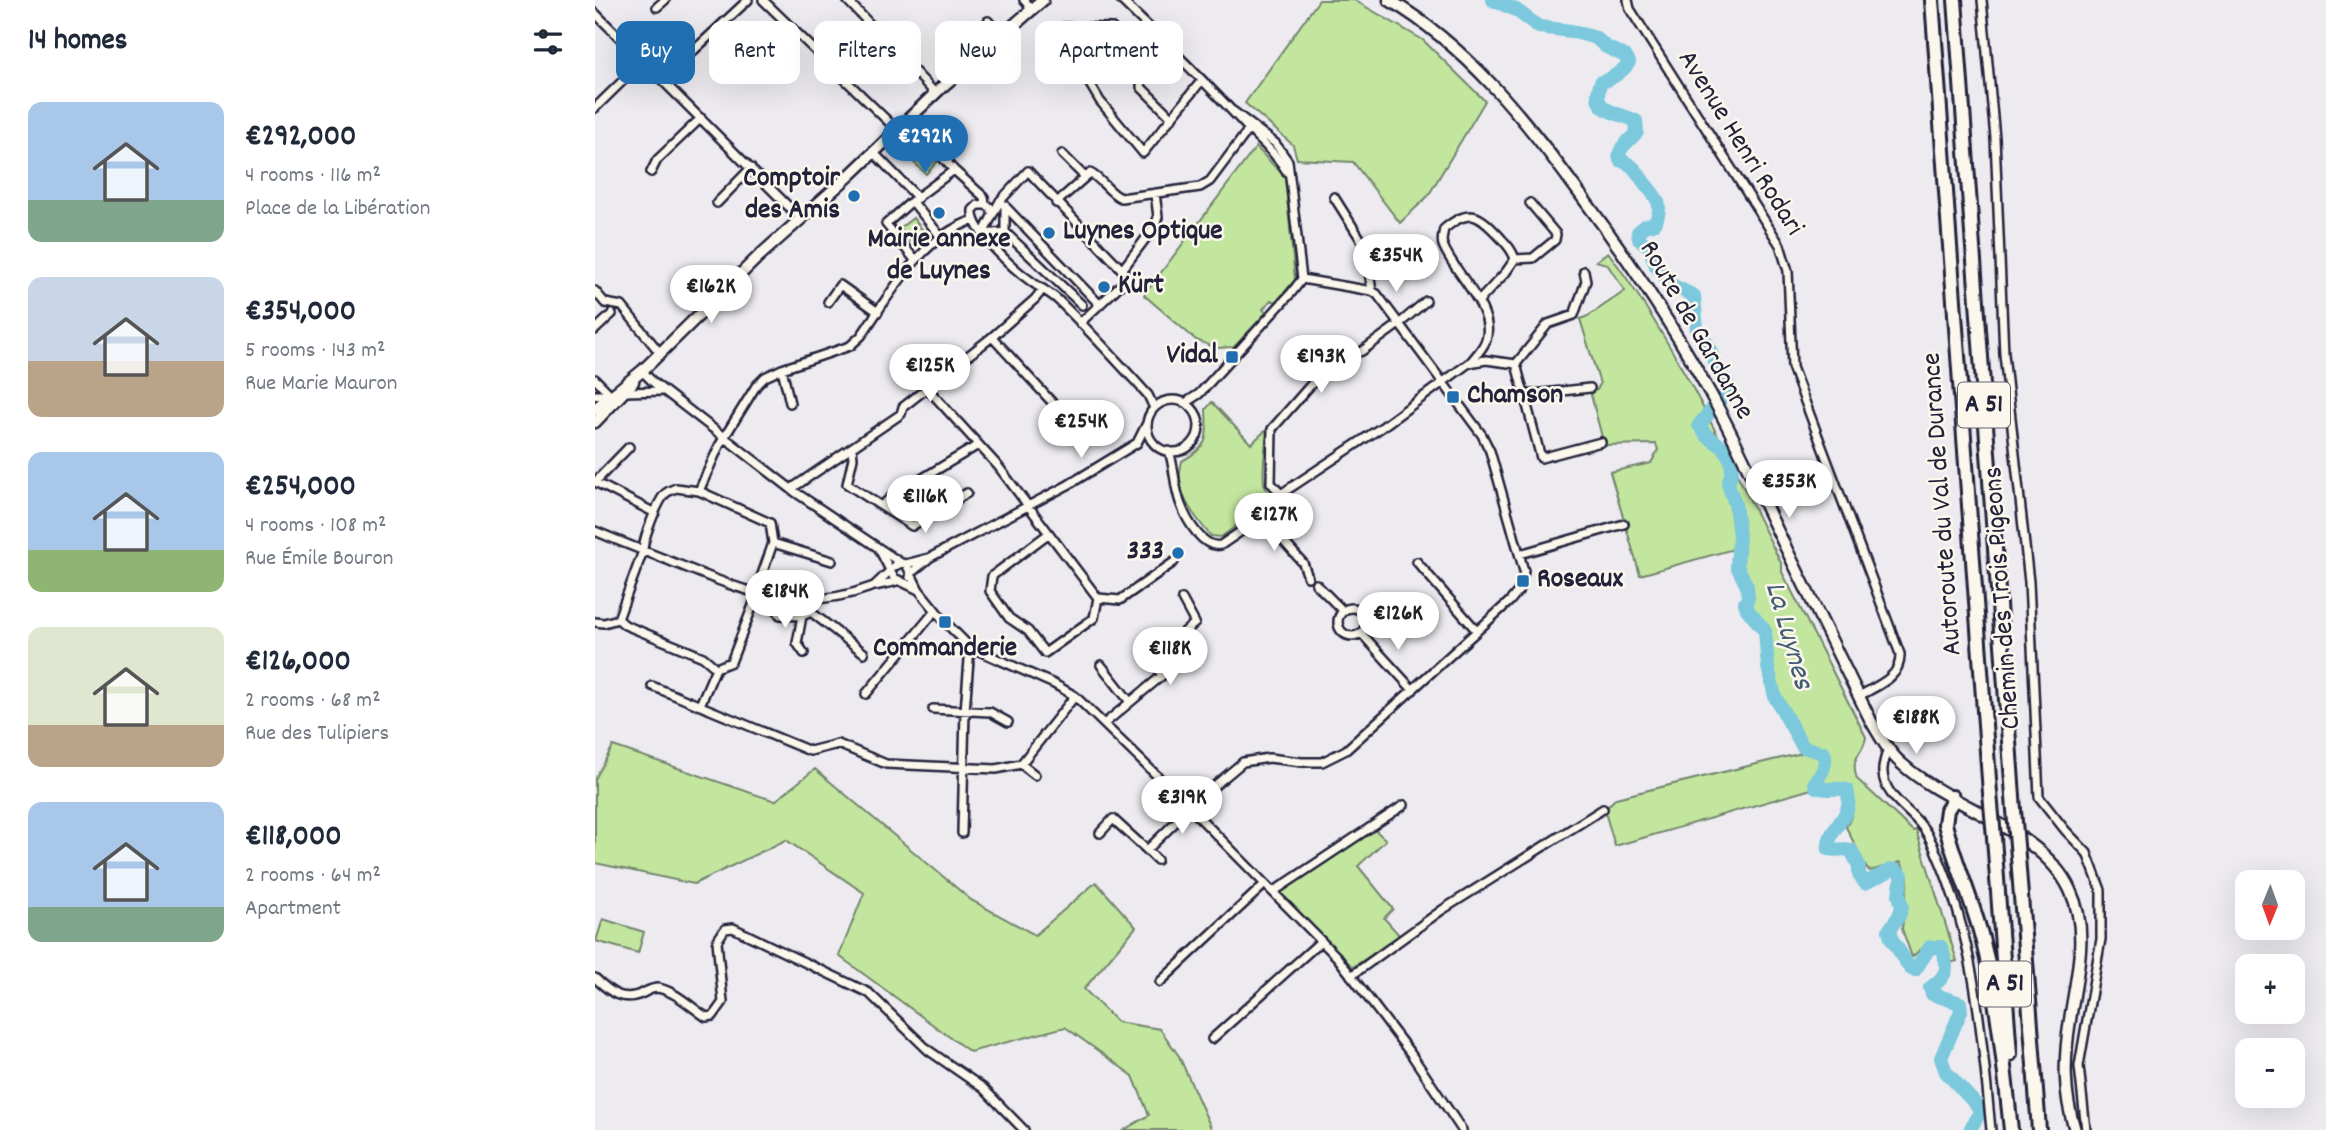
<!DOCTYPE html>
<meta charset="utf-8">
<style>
body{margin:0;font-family:Dekko,sans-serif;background:#f2f2f3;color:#1f2937;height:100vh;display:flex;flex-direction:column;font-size:26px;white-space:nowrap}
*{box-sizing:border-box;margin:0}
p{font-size:23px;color:#747a83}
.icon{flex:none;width:38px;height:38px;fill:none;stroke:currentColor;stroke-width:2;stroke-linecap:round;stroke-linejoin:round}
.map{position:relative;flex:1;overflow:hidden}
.details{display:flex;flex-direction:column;background:#fff;width:595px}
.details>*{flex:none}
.top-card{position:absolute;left:21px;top:21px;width:665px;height:63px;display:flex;gap:14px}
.needle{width:46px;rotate:181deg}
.controls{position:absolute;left:1640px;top:870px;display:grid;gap:14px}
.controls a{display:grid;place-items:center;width:70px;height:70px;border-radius:14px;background:#fff;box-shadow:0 7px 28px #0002;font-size:35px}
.price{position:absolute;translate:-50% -60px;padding:0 16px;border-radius:24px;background:#fff;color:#222;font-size:23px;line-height:46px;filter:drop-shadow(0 2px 4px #0008)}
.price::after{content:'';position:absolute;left:50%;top:42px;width:21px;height:16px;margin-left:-10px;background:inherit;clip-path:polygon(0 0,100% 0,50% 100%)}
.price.current{background:#1f6fb2;color:#fff}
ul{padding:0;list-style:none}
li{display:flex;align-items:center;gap:21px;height:175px;padding:0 28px}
li span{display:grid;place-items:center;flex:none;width:196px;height:140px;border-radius:14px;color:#555}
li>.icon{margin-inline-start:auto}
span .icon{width:84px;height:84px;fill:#fffc;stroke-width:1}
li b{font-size:30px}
h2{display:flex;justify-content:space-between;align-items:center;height:84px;padding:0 28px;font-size:30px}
.tag{padding:0 24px;border-radius:14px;background:#fff;box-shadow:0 7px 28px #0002;font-size:24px;line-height:63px}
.tag.current{background:#1f6fb2;color:#fff}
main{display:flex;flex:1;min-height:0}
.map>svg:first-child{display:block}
.green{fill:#c3e69f;stroke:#72846d;stroke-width:2}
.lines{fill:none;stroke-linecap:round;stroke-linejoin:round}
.river{stroke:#7cc8dc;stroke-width:14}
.street-casing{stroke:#22223b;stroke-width:12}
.secondary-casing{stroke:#22223b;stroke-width:15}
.highway-casing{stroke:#22223b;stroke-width:18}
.street{stroke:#fbf7ec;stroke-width:7}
.secondary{stroke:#fbf7ec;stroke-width:10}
.highway{stroke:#fbf7ec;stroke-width:12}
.highway-bridge-casing{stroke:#22223b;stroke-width:18;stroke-linecap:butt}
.highway-bridge{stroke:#fbf7ec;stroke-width:12}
.poi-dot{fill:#1f6fb2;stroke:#fbf7ec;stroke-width:2.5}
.labels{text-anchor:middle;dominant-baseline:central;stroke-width:5;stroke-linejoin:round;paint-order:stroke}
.shield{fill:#fbf7ec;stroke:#636270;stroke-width:2}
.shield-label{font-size:26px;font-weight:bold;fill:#22223b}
.street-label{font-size:28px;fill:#22223b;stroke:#fbf7ec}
.poi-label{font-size:28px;font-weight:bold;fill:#22223b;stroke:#fbf7ec;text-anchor:start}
.water-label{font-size:30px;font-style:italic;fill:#425c73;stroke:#fbf7ec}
</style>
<main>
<section class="details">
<h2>14 homes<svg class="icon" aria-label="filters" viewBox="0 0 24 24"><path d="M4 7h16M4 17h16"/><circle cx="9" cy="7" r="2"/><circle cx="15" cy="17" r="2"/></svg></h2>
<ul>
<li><span style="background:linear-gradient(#a9c7e8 70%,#7fa58c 0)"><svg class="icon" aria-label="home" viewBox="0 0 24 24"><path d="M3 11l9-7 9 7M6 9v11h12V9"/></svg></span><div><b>€292,000</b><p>4 rooms · 116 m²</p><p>Place de la Libération</p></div></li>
<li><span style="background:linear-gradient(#c9d6e8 60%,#b9a48a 0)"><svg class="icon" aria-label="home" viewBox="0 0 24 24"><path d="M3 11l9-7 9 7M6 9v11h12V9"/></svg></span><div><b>€354,000</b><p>5 rooms · 143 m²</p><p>Rue Marie Mauron</p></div></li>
<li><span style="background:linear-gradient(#a9c7e8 70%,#8fb573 0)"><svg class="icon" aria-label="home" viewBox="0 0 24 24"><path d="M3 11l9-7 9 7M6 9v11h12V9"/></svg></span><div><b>€254,000</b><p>4 rooms · 108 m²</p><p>Rue Émile Bouron</p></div></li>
<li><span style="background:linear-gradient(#dfe7d0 70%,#b9a48a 0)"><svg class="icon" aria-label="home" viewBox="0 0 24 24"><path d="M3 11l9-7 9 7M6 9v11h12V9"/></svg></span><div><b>€126,000</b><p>2 rooms · 68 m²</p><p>Rue des Tulipiers</p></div></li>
<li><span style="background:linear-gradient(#a9c7e8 75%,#7fa58c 0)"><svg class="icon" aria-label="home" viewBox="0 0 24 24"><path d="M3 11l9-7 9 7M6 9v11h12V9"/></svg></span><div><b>€118,000</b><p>2 rooms · 64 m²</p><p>Apartment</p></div></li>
</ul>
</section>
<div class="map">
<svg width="1731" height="1130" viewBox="0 0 1731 1130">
<rect width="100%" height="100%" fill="#edebf0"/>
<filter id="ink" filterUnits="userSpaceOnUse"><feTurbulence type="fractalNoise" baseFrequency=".0143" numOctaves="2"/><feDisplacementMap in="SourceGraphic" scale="14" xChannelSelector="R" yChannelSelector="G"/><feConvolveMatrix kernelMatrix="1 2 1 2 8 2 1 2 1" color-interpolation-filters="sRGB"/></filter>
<g filter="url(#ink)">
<path class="green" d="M724 0H759L828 40 890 101 833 196 805 223 758 162 702 159 698 145 650 103Z
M320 141 342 162 331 174 309 153Z
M661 147 690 177 700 280 681 302 676 300 668 309 671 313 639 347 621 348 601 340 549 295Z
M318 218 331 234 318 244 305 228Z
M1013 252C1084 348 1134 459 1187 565V572L1271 737C1269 754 1254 756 1262 779L1318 831 1321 830 1362 961 1355 963 1353 956 1344 943 1335 941 1317 957 1307 929 1313 878 1306 862 1275 871 1272 869 1251 827C1258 815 1261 804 1257 791L1247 786 1225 787 1222 784 1230 773 1232 754 1230 752 1211 746 1183 698 1173 657 1172 634 1168 625 1153 605 1154 595 1150 598V583L1141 570 1142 548 1045 575 1015 472 1056 463 1063 450 1061 444 1009 445 995 391 1002 390 1005 384 985 319 993 316 1030 291 1012 264 1001 261Z
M617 402 656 444 672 429C671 446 667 466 669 483 671 493 678 494 671 504L626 537 616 536C598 515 578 491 587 461 616 445 612 438 611 409Z
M18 746 180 801 220 769 376 900 440 935 501 882 541 927 489 989 522 1022 565 1029 584 1056 617 1130H529L554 1115 538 1076 470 1027 375 1052 244 956 269 893 191 840 99 884 0 863V779Z
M1211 752 1228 756V770L1218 783 1220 788 1020 846 1010 812 1011 808 1021 798Z
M779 829 791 840 763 866 798 909 789 918 805 936 758 967 733 945 688 897 686 898 685 894 689 888Z
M8 919 49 932 43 953 1 941Z"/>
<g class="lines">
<path class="river" d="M898 0 921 10 944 27 976 31 1001 38 1011 47 1030 56 1034 62C1031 69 1014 81 1006 82 994 112 1020 111 1041 121L1042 132C1035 141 1021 148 1025 160 1037 165 1039 167 1046 178 1057 195 1071 200 1060 223L1050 226 1043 232 1044 239 1054 246 1061 266 1077 285 1099 296 1102 330 1113 345 1123 370 1132 383 1131 393 1104 425 1111 435 1129 448 1136 461 1137 471 1133 484 1140 504 1144 536 1142 566 1152 586 1153 598 1150 603 1152 609 1170 631 1173 667 1180 697 1208 747 1229 753C1233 764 1227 774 1220 782L1221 787C1231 791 1241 787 1252 790 1261 818 1231 827 1234 849 1242 851 1248 848 1256 850L1264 866V875L1270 883 1296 870H1301L1307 875 1304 895 1307 907 1304 916 1294 930 1296 938 1315 968 1320 970 1335 947H1346C1354 967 1354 975 1335 988L1337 994 1365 1003 1366 1011 1346 1058 1351 1072 1386 1110 1375 1130"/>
<g class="street-casing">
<path id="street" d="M168 0 302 130
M252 0 340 93
M429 0 437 9
M526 0C569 42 612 83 652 127 666 142 682 154 692 172
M1033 0 1035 9 1185 245 1193 271 1197 367 1305 654C1306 678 1283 685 1264 696
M1387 0 1400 138 1409 354 1434 582 1444 797 1470 830 1492 853 1506 890V939L1484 1066 1491 1130
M62 7 70 0
M0 13 206 219
M393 21 407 36
M96 53 153 0
M0 108 48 61
M316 116 349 151 353 161
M577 118 546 87 548 62 517 28 469 27 465 34 505 101 548 153 607 80
M312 120 359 170 389 197 390 205 395 207 398 214 388 234
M279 153 323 198
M467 154 489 176
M56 172 62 160 106 118
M739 197 770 246 777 291
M320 199 359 170
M405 201 505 305
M122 203 156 168
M461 203 495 173C507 179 514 193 526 198L605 187 615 181 654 129
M390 205H383L378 210C375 230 421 271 437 282 446 289 456 293 464 301 495 331 524 363 553 395L559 408
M398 214 405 201 433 171 534 277 485 323
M410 232V205
M388 234 410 232 487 305
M920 259 938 258 960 240 961 234 935 203
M320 260 291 224 317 201 346 237
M527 270 560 226 563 217 560 193
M0 291 10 303 27 306 65 353
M233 302 245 285 283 312
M0 330 17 314
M397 337 466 412 450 427
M693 357 720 380
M875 363C880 356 888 349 891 340 901 309 858 272 848 245 846 241 848 234 849 229 875 207 884 215 904 236 911 244 917 249 920 259L911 272 884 301
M921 364 953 324 979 315 991 281 989 271
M187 369 195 403
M47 371 59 383 200 492 306 563 311 564 334 558 473 485 542 443 552 423
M0 379 16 395
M333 389 403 466 503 598
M30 392 68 391
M0 395H15
M929 395 995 388
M552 426a26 26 0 1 1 52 0a26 26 0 1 1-52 0Z
M590 403 604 394 697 292 707 279 693 161 680 143 638 111
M34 447 0 482 60 513
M257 448 258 458 252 484 317 526 372 493
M574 451C580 469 579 488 586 505 592 521 608 549 626 545L667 517 686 494 787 427 874 363 891 360 921 364 946 458 1006 442
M81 488 104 491 175 523 178 543 164 583 162 595 136 662 121 668 108 657 30 625 23 619 48 551C48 539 63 500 71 493 75 490 77 490 81 488Z
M196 489 306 414 308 407 397 337 440 299 448 289
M104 491 124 446 161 386 170 377 187 369 255 346 266 336C296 293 326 237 379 220
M686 494 676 483 677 429 720 380 741 361 767 351 804 324 831 301
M286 506 298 496 383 445
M667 517 708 563 713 577
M0 531C28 543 57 554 85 565 153 593 204 614 276 587 285 584 294 584 302 581
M453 534 397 576 395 591 414 618 433 631 450 653 499 618 503 598
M178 543 237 561
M284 549 299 578 324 590
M925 554 1029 524
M822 562 882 631
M311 564 324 590 350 622 375 647 459 684 480 696 591 804 592 811
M315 577 316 573 333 559
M721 584 748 611
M280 585 300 566 306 563
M178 598 180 606 185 615 207 616
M503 598 525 600 579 562
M743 622a14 14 0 1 1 28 0a14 14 0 1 1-28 0Z
M216 612 269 653
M0 622 9 623 23 619
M767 634 818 690
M209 653 202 643 207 616 216 612V608
M506 665 535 702
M567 675 556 660 600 623 587 599
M57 686 215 751 243 744 291 764 401 769 426 764 480 696
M271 694 340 611
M105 705 121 668
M338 709 395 712 413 722
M509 724 593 654 582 640
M1293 747C1291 756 1287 765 1288 773 1289 795 1313 809 1325 824 1332 832 1337 842 1341 852 1380 939 1387 1036 1396 1130
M426 764 440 775
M600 802 648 762 674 758 707 762H727L751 750 915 601 925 589 929 571 895 451 887 435 782 294 777 291 707 279
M599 812 742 957 816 1054 867 1130
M367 833 370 711 375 647
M505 833 518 819 552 850
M562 860 552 850 592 811
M678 892 809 805
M756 976 847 910 1008 809
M0 978C15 992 27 1003 48 993 54 990 57 988 63 988 80 991 96 1007 111 1017L118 1016 128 1002 122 941 130 929 138 928 274 993 333 1050 388 1088 429 1130
M565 982 670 884
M617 1039 726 941"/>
</g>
<g class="secondary-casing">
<path id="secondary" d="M794 0C871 45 930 119 982 190 1031 255 1076 322 1115 393 1141 440 1162 489 1185 536 1215 598 1246 659 1276 721 1285 736 1294 753 1307 764 1354 807 1447 829 1475 890 1495 932 1481 976 1475 1020 1469 1058 1468 1093 1480 1130
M0 409 47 371 163 257 254 176 348 86 448 0
M0 422 38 382"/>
</g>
<g class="highway-casing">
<path id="highway" d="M1337 0 1395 793
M1360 0 1419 810
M1357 797 1358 801 1352 810 1350 824C1360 863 1377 899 1387 938 1403 1001 1409 1065 1416 1130
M1399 838 1415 1054
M1423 857 1444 1130"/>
</g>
<use href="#street" class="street"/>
<use href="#secondary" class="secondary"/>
<use href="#highway" class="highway"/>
<g class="highway-bridge-casing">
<path id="highway-bridge" d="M1395 793 1399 838
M1419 810 1423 857"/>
</g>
<use href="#highway-bridge" class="highway-bridge"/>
</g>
</g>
<g class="poi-dot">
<circle cx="259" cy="196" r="7"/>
<circle cx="344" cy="213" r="7"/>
<circle cx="454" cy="233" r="7"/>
<circle cx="509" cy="287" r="7"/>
<rect x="630" y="350" width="14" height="14" rx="3.5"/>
<rect x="851" y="390" width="14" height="14" rx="3.5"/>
<circle cx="583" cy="553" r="7"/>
<rect x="921" y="574" width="14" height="14" rx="3.5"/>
<rect x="343" y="615" width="14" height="14" rx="3.5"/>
</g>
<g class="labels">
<g class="shield">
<rect x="1363" y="382.5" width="52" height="45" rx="5"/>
<rect x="1384" y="961.5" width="52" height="45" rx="5"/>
</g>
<g class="shield-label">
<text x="1389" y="405">A 51</text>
<text x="1410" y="984">A 51</text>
</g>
<g class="street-label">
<text transform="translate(1144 144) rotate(58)">Avenue Henri Rodari</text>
<text transform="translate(1100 331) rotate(60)">Route de Gardanne</text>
<text transform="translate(1349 504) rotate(-94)">Autoroute du Val de Durance</text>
<text transform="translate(1409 598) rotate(-94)">Chemin des Trois Pigeons</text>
</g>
<g class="poi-label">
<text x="245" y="180" text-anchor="end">Comptoir<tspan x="245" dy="32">des Amis</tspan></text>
<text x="468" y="233">Luynes Optique</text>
<text x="344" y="241" text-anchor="middle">Mairie annexe<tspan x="344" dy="32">de Luynes</tspan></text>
<text x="523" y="287">Kürt</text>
<text x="623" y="357" text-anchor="end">Vidal</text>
<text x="872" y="397">Chamson</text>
<text x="569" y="553" text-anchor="end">333</text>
<text x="942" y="581">Roseaux</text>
<text x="350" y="650" text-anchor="middle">Commanderie</text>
</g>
<g class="water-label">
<text transform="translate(1192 636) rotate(74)">La Luynes</text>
</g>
</g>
</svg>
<div class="controls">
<a><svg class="needle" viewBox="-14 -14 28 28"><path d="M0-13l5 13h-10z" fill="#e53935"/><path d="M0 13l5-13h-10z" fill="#747a83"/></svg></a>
<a>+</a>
<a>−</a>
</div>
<b class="price current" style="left:330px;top:175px">€292K</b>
<b class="price" style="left:801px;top:294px">€354K</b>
<b class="price" style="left:116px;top:325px">€162K</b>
<b class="price" style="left:726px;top:395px">€193K</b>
<b class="price" style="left:335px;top:404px">€125K</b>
<b class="price" style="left:486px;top:460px">€254K</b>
<b class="price" style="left:1194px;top:520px">€353K</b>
<b class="price" style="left:330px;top:535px">€116K</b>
<b class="price" style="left:679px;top:553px">€127K</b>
<b class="price" style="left:190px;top:630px">€184K</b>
<b class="price" style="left:803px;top:652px">€126K</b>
<b class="price" style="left:575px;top:687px">€118K</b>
<b class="price" style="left:1321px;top:756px">€188K</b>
<b class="price" style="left:587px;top:836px">€319K</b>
<div class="top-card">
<a class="tag current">Buy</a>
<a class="tag">Rent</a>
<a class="tag">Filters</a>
<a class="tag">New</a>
<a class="tag">Apartment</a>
</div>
</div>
</main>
